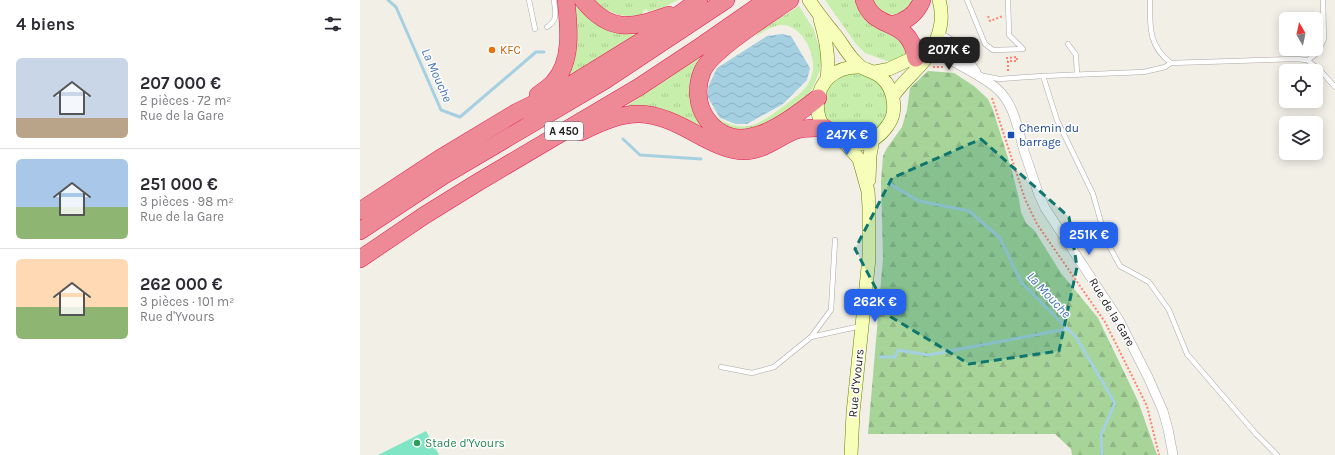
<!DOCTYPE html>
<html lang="fr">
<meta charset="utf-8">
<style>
body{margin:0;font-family:Karla,sans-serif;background:#f2f2f3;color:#2b2b33;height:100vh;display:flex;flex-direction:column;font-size:15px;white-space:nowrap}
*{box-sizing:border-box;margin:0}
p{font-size:13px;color:#7c7c81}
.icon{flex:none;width:22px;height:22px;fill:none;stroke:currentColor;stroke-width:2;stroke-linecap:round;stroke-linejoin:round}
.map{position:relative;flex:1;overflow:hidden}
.panel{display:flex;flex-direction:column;background:#fff;width:360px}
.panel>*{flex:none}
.needle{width:26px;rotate:351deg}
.controls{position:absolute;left:919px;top:12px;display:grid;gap:8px}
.controls a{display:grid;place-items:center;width:44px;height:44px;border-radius:6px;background:#fff;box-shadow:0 2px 10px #0003;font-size:20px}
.price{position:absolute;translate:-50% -34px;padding:0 9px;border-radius:8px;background:#2563eb;color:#fff;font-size:13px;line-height:26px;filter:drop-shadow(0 1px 2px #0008)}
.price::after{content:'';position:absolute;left:50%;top:24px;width:12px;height:9px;margin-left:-6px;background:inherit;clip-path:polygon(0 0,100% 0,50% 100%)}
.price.selected{background:#222;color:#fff}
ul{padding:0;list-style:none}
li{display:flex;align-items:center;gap:12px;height:100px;padding:0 16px}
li+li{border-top:1px solid #e1e1e2}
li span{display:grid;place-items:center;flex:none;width:112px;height:80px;border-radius:6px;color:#555}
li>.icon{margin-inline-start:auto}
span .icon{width:48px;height:48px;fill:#fffc;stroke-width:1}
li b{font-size:17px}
h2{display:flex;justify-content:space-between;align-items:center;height:48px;padding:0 16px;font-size:17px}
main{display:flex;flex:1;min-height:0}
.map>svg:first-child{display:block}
.grass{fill:url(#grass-tufts)}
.forest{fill:url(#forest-firs)}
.pitch{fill:#80e5c5}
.water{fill:url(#water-waves)}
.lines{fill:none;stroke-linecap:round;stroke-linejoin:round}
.stream{stroke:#a5d0e2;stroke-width:3}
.lane-casing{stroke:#a8a8a8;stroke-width:5.5}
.street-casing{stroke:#a8a8a8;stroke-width:10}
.secondary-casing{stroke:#698000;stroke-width:14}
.highway-casing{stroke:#e71c54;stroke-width:18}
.path{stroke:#ff846b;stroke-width:2;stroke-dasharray:2 2;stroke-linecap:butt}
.lane{stroke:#fff;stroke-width:4.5}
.street{stroke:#fff;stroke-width:9}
.secondary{stroke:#f6feb9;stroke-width:13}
.highway{stroke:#ed8a96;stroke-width:17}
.marked{fill:#0f766e;fill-opacity:0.2;stroke:#0f766e;stroke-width:3;stroke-dasharray:8 5;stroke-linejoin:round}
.food-dot{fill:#e8710a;stroke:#fff;stroke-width:1.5}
.transit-dot{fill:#1a4fb4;stroke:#fff;stroke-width:1.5}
.leisure-dot{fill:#2e9e5b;stroke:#fff;stroke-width:1.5}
.labels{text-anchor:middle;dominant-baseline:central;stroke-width:3;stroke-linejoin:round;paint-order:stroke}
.shield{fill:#fff;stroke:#646464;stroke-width:1}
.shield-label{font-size:11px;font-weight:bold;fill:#212121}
.food-label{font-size:12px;fill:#c56008;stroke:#fff;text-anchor:start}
.transit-label{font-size:12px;fill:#164399;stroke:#fff;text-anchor:start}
.street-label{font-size:12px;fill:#212121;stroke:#fff}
.leisure-label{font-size:12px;fill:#27864d;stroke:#fff;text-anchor:start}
.water-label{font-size:13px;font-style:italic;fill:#4577b8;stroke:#fff}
</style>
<main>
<section class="panel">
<h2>4 biens<svg class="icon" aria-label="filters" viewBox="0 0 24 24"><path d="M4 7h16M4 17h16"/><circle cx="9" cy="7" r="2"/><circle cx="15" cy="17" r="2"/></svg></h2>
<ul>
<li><span style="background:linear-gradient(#c9d6e8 75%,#b9a48a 0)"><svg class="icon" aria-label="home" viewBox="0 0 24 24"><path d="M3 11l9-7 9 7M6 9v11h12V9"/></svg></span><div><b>207 000 €</b><p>2 pièces · 72 m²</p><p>Rue de la Gare</p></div></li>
<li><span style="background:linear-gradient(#a9c7e8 60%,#8fb573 0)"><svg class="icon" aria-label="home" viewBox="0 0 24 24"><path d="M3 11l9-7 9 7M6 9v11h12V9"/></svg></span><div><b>251 000 €</b><p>3 pièces · 98 m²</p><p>Rue de la Gare</p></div></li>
<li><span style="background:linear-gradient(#ffd9b3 60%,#8fb573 0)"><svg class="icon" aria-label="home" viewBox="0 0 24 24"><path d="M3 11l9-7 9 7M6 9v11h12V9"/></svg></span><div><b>262 000 €</b><p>3 pièces · 101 m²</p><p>Rue d'Yvours</p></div></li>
</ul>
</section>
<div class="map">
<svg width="975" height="455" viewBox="0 0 975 455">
<defs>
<pattern id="grass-tufts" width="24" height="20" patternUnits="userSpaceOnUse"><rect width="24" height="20" fill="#c7eeaa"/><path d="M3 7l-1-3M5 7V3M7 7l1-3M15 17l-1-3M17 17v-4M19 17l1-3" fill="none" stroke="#abcc92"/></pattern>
<pattern id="forest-firs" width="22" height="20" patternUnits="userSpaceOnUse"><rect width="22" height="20" fill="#a6d499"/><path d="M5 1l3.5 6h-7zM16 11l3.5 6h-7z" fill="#8fb684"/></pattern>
<pattern id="water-waves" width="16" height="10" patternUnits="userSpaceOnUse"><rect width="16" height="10" fill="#a5d0e2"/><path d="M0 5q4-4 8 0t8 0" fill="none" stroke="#8eb2c2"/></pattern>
</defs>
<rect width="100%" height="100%" fill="#f2efe7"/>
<path class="grass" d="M211 0H216L286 30 201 82Z
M234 0H318L298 10 296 9 288 12 287 9 283 11V14C265 19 247 14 234 0Z
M465 0H497L536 32 551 55 530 62 505 53 496 44Z
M511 0H554L546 11 536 15H530L520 12Z
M439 6 454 30 461 55 460 70 453 87 445 100 398 129 371 130 360 124 348 107C351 110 353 113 356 116 364 124 381 129 393 125 404 121 414 113 424 106 434 98 446 91 451 78 459 60 444 24 421 25 413 25 403 32 396 36L400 31Z
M348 52 335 70 357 138 262 109Z
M463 106a32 32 0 1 1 64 0a32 32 0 1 1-64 0Z"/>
<path class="forest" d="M568 71 594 73 614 86 628 99 633 110 652 171 659 199 661 212 666 223 674 230 701 273 738 318 778 401 797 455H712L711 449 695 434H508L523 258 521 182 523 156 527 148 542 127 547 110 550 88Z"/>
<path class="pitch" d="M66 431 79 455H18Z"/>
<path class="water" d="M422 34 431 36 450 68 447 80 423 104 387 124H376L360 118 347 96 349 85 357 68 407 36Z"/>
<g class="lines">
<path class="stream" d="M28 0 36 7 81 110 100 117 176 52H184
M263 139 280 155 341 159
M528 183 559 201 609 211 640 238 661 282 716 337 755 403 741 435 742 455
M520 357H535L538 350 568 355 707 329"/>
<g class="lane-casing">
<path id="lane" d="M169 0 175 29
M607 0 625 44 633 50 663 49 649 35 648 0
M790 0C790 26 788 46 811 63L937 59 947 60 960 70 975 87
M187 27C199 19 195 12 194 0
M708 44 716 55 717 75
M948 60 957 53 964 39 963 0
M624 76 639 79 683 76 784 72 805 67 811 63
M683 76 697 120 733 194 746 240 760 266 789 282 809 310 827 354 896 434 917 455
M451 337 471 310 475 240
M361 367 392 373 414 367 451 337 501 326"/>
</g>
<g class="street-casing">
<path id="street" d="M578 35C598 42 605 57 616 72
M572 48C592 63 616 72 635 87 654 102 658 129 664 151 669 166 674 180 679 195L685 208 759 320 788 377 803 411 808 429 813 455"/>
</g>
<g class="secondary-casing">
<path id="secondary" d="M449 0C456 11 464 21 473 32 480 40 485 50 492 58 495 61 498 65 501 67 508 71 516 72 522 78 534 89 538 112 528 125 520 137 507 146 492 144 443 138 446 64 501 67
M460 19C466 39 470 58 467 78
M514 72 529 69 564 53
M533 96C543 82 553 74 564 61 574 49 583 28 581 12 581 8 580 4 579 0
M485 143 499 159 508 191 509 207V258L493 413 491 455
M509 180 510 155 513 139"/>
</g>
<g class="highway-casing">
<path id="highway" d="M223 0C250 34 272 28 309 15
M430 0C410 14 350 51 342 72 336 87 337 105 346 118 377 163 428 121 458 98
M504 0C514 33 549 15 556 58
M531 25C545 22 557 14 562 0
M178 95C183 91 188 88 193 83 213 62 209 27 206 0
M221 132C271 107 290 108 338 135 352 142 368 151 384 151 403 151 417 138 434 131 444 127 455 128 465 128
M0 211 79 159 157 112 204 89 285 39 339 0
M0 231 83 176 244 81 366 0
M0 259 65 215 120 181 279 87 344 44 407 0"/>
</g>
<path class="path" d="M628 16 630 21 643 16
M647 57V58L657 57V61H648V73
M573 67H583
M632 98 665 199 677 224 745 322 787 406 799 455"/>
<use href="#lane" class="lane"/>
<use href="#street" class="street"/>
<use href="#secondary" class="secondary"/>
<use href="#highway" class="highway"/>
</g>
<path class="marked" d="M621 139 709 217 717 267 699 351 609 364 531 317 495 249 532 178Z"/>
<circle class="food-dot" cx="132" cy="50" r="4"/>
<rect class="transit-dot" x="647" y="131" width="8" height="8" rx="2"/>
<circle class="leisure-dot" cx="57" cy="443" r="4"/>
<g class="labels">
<rect class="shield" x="185" y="122" width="38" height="18" rx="3"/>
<g class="shield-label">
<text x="204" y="131">A 450</text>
</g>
<g class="food-label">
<text x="140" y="50">KFC</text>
</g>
<g class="transit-label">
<text x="659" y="128">Chemin du<tspan x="659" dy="14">barrage</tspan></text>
</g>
<g class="street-label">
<text transform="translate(752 312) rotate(59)">Rue de la Gare</text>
<text transform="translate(496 383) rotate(-84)">Rue d'Yvours</text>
</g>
<g class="leisure-label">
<text x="65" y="443">Stade d'Yvours</text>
</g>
<g class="water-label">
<text transform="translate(77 75) rotate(66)">La Mouche</text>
<text transform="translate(689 295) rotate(47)">La Mouche</text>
</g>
</g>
</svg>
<div class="controls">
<a><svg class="needle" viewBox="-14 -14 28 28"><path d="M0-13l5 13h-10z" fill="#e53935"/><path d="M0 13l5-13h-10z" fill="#7c7c81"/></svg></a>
<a><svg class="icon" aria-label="locate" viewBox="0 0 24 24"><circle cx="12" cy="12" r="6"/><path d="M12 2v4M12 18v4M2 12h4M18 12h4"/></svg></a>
<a><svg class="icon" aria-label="layers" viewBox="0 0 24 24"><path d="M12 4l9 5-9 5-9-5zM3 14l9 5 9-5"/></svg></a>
</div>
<b class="price selected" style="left:589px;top:71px">207K €</b>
<b class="price" style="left:487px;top:156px">247K €</b>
<b class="price" style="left:729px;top:256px">251K €</b>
<b class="price" style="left:515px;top:323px">262K €</b>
</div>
</main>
